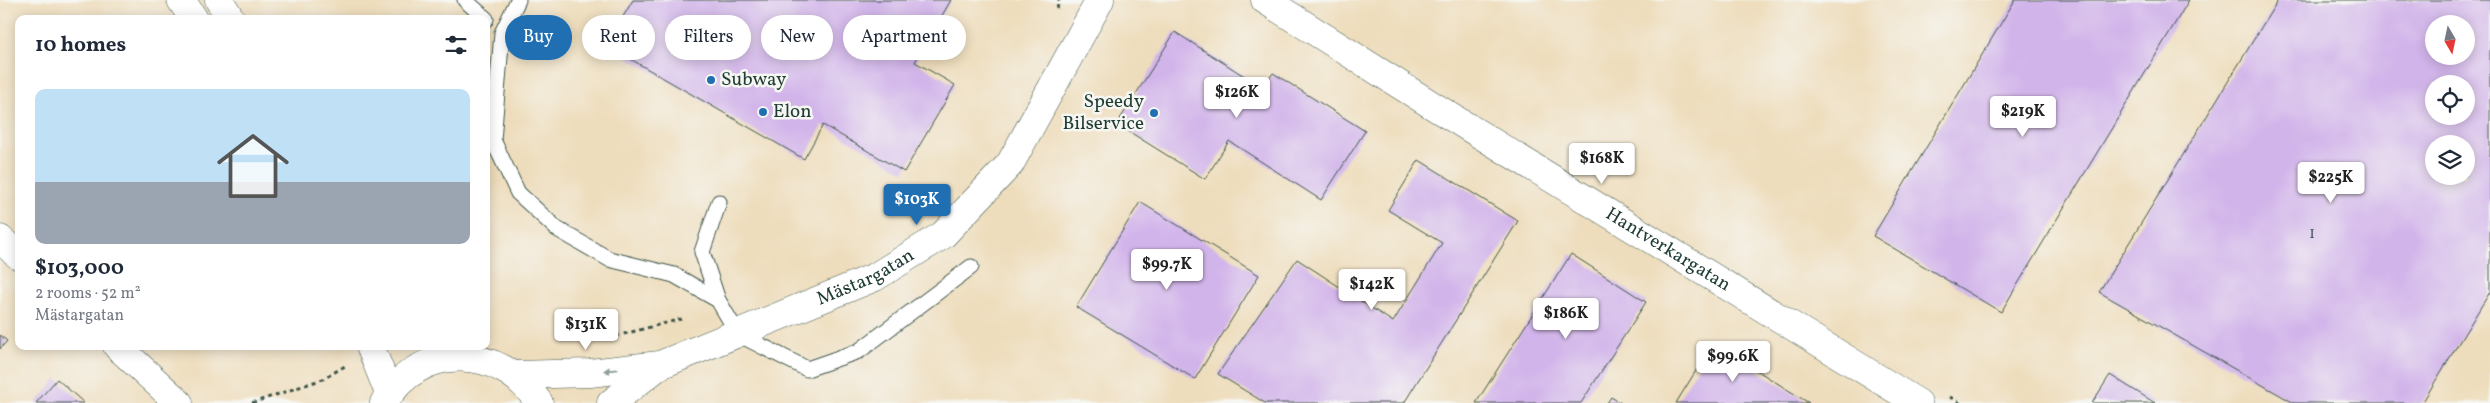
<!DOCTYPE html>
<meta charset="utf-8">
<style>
body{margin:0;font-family:Vollkorn,serif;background:#f6f6f7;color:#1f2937;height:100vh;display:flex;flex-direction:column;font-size:19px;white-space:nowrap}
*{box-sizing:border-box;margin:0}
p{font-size:16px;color:#747a83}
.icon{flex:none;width:28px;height:28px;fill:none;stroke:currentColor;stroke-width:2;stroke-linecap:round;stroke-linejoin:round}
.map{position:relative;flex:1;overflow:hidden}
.side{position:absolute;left:15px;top:15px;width:475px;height:335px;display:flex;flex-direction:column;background:#fff;border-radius:10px;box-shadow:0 2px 12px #0003}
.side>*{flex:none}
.guide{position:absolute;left:505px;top:15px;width:475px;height:45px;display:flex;gap:10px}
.needle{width:32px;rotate:171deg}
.fabs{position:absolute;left:2425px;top:15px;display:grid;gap:10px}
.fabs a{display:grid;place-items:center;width:50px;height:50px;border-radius:50%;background:#fff;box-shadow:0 2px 12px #0003;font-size:25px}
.price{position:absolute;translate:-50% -42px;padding:0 11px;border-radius:5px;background:#fff;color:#222;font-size:16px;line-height:32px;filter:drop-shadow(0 1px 2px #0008)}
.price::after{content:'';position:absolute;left:50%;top:30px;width:15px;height:11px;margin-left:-8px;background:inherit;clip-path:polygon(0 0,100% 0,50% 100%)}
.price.current{background:#1f6fb2;color:#fff}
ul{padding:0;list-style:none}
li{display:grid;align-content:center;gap:10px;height:265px;padding:0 20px}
li span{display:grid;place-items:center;height:155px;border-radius:10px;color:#555}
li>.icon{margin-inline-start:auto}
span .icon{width:90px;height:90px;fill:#fffc;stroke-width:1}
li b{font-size:21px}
h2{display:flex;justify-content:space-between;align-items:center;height:60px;padding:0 20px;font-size:21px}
.pill{padding:0 18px;border-radius:22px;background:#fff;box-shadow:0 2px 12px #0003;font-size:18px;line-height:45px}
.pill.current{background:#1f6fb2;color:#fff}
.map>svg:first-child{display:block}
.building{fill:#d1b4ea;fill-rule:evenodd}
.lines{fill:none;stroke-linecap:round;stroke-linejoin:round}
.service-casing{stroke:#3e5548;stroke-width:17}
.minor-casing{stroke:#3e5548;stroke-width:29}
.tertiary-casing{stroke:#3e5548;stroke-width:29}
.path{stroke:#3e5548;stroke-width:3;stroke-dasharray:4 4;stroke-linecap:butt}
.service{stroke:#fff;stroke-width:15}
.minor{stroke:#fff;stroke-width:28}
.tertiary{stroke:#fff;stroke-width:28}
.oneway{fill:#8f9e9a}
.poi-dot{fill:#1f6fb2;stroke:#f6f6f2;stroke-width:2}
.labels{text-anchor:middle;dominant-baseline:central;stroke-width:5;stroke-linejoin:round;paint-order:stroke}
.number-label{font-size:16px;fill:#4c5b62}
.poi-label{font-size:19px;fill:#1f3d34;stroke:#f6f6f2;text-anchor:start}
.street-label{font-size:19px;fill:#1f3d34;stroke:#f6f6f2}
</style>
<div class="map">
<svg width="2490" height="403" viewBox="0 0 2490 403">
<rect width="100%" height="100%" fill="#f6f6f2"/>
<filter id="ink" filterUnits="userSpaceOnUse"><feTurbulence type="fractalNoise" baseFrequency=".02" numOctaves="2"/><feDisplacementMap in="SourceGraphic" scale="10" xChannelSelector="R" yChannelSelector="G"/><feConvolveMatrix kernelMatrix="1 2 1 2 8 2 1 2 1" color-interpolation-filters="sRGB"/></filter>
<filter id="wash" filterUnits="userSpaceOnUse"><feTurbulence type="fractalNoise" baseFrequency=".0096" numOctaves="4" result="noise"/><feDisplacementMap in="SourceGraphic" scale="20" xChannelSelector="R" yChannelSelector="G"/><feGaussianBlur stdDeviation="1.12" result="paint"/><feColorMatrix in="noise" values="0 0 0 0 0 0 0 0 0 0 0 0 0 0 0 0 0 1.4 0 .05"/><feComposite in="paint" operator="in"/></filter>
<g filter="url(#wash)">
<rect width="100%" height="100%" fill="#eeddbc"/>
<g id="blocks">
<path class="building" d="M633 0H951L915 62 955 85 904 172 823 125 804 159 606 45Z
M2015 0H2189L2001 312 1873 236Z
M2278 0H2490V292L2422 403H2294L2099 292ZM2434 24H2466V56H2434ZM2434 84H2466V116H2434ZM2434 144H2466V176H2434Z
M1175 32 1263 88 1273 73 1365 131 1321 200 1229 141 1205 179 1117 124Z
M1419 160 1518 221 1404 403H1265L1218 374 1297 259 1393 322 1442 243 1388 210Z
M1140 202 1259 275 1195 379 1076 307Z
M1571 254 1646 302 1581 403H1476Z
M0 335 7 341 0 349Z
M1713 343 1809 403H1676Z
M2110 375 2155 403H2092Z
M57 379 84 403H36Z
M1611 397 1621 403H1607Z"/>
</g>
</g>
<g filter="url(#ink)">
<use href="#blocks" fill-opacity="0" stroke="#3e5548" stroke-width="1"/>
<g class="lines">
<g class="service-casing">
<path id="service" d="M465 0 486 19
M518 0 502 33 493 140 518 193 557 229 609 259 674 275 718 300 738 334 807 369 859 351 971 267
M718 300 702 252 719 202"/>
</g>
<g class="minor-casing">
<g id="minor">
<path d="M0 239 19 256"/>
<path d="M117 346 179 403"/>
<path id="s1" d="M515 375 590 373 660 365 875 277 943 235 1010 164 1100 0"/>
<path d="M611 403 660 365"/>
</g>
</g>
<g class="tertiary-casing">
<g id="tertiary">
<path d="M181 0 194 19"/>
<path d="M219 0 231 19"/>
<path id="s2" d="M1265 0 1435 107 1918 403"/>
<path d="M370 346 389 393"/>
<path d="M384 403C419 341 502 344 539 403"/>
</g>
</g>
<path class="path" d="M1057 9 1059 0
M616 336 685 318
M1950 397 1960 403
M252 403 323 379 345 366"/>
<use href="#service" class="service"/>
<use href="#minor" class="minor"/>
<use href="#tertiary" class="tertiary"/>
</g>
<defs><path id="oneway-solid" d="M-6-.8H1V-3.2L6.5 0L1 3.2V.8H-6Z" transform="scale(1.25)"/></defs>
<use class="oneway" href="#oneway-solid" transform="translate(611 370) rotate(174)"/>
</g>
<g class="poi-dot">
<circle cx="711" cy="80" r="5"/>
<circle cx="763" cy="112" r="5"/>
<circle cx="1154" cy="113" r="5"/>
</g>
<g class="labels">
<g class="number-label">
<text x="2312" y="234">1</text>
</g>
<g class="poi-label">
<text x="721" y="80">Subway</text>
<text x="1144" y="102" text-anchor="end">Speedy<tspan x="1144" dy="22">Bilservice</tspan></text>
<text x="773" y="112">Elon</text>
</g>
<g class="street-label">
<text stroke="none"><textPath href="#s2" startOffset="474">Hantverkargatan</textPath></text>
<text stroke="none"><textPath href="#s1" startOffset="369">Mästargatan</textPath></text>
</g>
</g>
</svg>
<div class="fabs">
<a><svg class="needle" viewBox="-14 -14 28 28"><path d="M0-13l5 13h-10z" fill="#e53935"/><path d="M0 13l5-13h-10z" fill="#747a83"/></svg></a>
<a><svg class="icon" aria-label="locate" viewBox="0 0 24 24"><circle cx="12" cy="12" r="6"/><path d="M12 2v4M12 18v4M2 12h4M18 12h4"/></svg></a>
<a><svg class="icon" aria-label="layers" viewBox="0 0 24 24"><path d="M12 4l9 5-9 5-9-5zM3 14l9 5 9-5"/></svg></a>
</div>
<b class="price" style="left:1237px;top:119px">$126K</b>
<b class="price" style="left:2023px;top:138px">$219K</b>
<b class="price" style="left:1602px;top:185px">$168K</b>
<b class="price" style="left:2331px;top:204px">$225K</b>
<b class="price current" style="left:917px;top:226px">$103K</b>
<b class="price" style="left:1167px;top:291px">$99.7K</b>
<b class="price" style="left:1372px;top:311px">$142K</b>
<b class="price" style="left:1566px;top:340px">$186K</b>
<b class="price" style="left:586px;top:351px">$131K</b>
<b class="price" style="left:1733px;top:383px">$99.6K</b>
<div class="guide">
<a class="pill current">Buy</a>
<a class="pill">Rent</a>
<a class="pill">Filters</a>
<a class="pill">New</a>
<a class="pill">Apartment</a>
</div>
<section class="side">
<h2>10 homes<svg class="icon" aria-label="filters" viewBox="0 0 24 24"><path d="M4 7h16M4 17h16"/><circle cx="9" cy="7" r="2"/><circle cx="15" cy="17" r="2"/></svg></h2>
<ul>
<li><span style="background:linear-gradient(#bfe0f5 60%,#9aa5b1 0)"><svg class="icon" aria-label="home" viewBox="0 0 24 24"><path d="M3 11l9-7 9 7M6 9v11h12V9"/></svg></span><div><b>$103,000</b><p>2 rooms · 52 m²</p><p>Mästargatan</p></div></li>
</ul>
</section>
</div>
